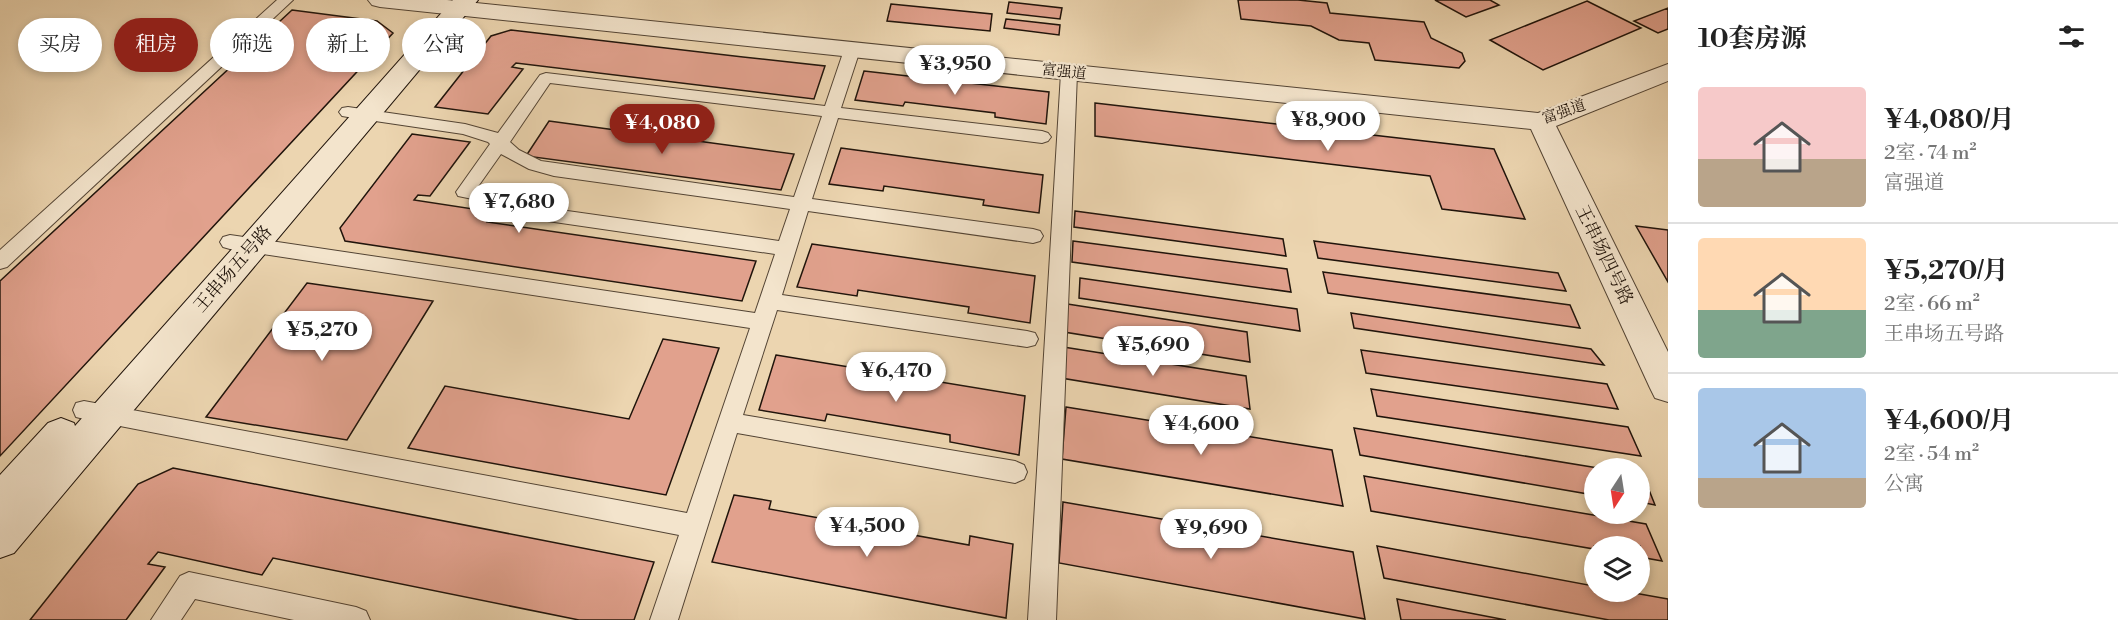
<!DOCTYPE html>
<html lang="zh">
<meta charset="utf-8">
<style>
body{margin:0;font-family:"Libre Bodoni","Noto Serif SC",serif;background:#f6f6f6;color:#222;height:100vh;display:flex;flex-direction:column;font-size:22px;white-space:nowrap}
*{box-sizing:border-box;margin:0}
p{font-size:20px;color:#767676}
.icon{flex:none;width:33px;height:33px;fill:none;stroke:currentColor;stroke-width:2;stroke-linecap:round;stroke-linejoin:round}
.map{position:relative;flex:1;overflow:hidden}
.sheet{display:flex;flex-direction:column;background:#fff;width:450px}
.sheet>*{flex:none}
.hud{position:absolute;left:18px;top:18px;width:570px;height:54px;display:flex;gap:12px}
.needle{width:39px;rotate:192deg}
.controls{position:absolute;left:1584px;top:458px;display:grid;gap:12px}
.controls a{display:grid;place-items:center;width:66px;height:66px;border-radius:50%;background:#fff;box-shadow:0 3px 9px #0003;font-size:30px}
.price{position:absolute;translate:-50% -51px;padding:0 14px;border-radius:21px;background:#fff;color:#222;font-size:20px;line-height:39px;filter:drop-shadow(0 2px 3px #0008)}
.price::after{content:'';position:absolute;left:50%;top:36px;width:18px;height:14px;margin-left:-9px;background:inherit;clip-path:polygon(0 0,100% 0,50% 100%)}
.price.on{background:#8f2418;color:#fff}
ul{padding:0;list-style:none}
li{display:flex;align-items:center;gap:18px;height:150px;padding:0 30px}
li+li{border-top:2px solid #e0e0e0}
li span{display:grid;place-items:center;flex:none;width:168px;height:120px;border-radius:6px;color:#555}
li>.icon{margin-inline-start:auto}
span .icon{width:72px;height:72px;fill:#fffc;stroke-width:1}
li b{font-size:26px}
h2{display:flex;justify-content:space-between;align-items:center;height:72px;padding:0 30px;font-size:26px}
.chip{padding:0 21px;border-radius:27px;background:#fff;box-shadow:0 3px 9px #0003;font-size:21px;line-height:54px}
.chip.on{background:#8f2418;color:#fff}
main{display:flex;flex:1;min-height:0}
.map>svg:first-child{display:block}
.building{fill:#e1a18d;stroke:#20140b;stroke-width:1.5}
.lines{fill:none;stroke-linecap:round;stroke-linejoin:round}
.lane-casing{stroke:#534434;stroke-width:2}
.street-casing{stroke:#534434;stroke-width:2}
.secondary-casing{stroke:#20140b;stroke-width:2}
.lane{fill:#f3e4cc;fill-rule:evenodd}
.street{fill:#f3e4cc;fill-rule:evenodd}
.secondary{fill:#f3e4cc;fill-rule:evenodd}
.labels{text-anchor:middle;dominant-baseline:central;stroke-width:4.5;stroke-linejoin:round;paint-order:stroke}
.far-street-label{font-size:15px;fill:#20140b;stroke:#f3e4cc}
.street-label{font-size:18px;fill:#20140b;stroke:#f3e4cc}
</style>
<main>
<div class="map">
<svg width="1668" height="620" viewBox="0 0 1668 620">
<rect width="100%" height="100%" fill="#ecd5b0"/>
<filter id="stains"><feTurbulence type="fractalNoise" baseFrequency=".00333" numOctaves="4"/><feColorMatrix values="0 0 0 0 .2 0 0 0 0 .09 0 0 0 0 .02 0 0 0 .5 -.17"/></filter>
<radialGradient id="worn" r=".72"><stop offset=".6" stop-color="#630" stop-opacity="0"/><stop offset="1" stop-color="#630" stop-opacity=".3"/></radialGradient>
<path class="building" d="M1238 0H1298L1327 3 1330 13 1424 22 1431 38 1462 53 1465 61 1459 68 1375 60 1369 43 1339 40 1311 26 1241 19Z
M1435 0H1490L1499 5 1466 17Z
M1587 1 1641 28 1543 70 1490 40Z
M1009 2 1062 8 1060 19 1007 13Z
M891 4 992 14 990 31 887 21Z
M1668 8V29L1658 33 1634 21Z
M292 10 377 21 393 33 0 456V281Z
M1006 19 1060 25 1059 35 1004 28Z
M511 30 743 57 825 66 814 99 516 63 512 67 523 69 488 114 435 107 491 36Z
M864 71 1049 92 1046 124 995 117V113L905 102 903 106 855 100Z
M1095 103 1494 149 1525 219 1442 209 1430 176 1095 136Z
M549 121 794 154 781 190 526 156Z
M412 134 470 142 430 196 418 195 414 200 493 212 487 222 756 261 742 301 345 241 340 228Z
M841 148 1043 175 1039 213 983 205 984 200 884 186 883 191 829 184Z
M1075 211 1283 239 1286 256 1074 227Z
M1636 226 1668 230V282Z
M1073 241 1287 269 1291 292 1072 262Z
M1314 241 1558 273 1566 291 1318 258Z
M812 244 1035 276 1030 323 968 313 969 307 858 290 857 296 797 287Z
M1323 272 1570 305 1580 328 1328 293Z
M1080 278 1297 309 1300 331 1079 298Z
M307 283 433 301 347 440 206 417Z
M1061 303 1247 332 1250 362 1058 331Z
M1351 313 1591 349 1604 365 1354 328Z
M663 339 719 348 666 495 408 448 445 386 629 419Z
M1057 346 1246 376 1250 409 1055 377Z
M1361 350 1607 384 1618 409 1366 373Z
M776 355 1025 396 1019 455 950 442V435L827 414 825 421 759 410Z
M1371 389 1628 427 1641 456 1377 416Z
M1066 407 1332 450 1343 506 1062 459Z
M1354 428 1598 468H1594V495L1360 455Z
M173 468 526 537 654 562 634 620H579L273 558 262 575 158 552 148 564 165 567 126 620H30L138 484Z
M1640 475H1643L1655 505 1640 502Z
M1364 476 1646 524 1662 561 1640 557V546H1594V549L1371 511Z
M734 495 771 501 769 509 969 545 970 536 1013 544 1006 618 712 562Z
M1063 502 1353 552 1365 619 1059 563Z
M1377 546 1594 586V591H1623L1668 599V620H1609L1384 578Z
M1397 599 1506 620H1401Z"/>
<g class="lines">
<g class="lane-casing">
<path id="lane" d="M277 0H293L7 267 0 269V250Z
M852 45 860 50 841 108 1042 131 1048 133 1051 137 1048 141 1042 143 838 118 812 199 1033 229 1040 231 1043 236 1040 241 1033 243 808 211 782 295 1027 331 1035 333 1038 339 1035 345 1027 347 777 310 743 415 1015 461 1024 465 1027 472 1024 479 1015 483 737 433 678 620H650L679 535 84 419 76 417 73 410 76 403 84 401 687 513 750 328 230 249 223 247 220 242 223 237 230 235 755 313 775 254 513 216 497 204 458 196 456 192 490 144 488 142 463 134 348 117 342 116 339 112 342 108 348 107 465 124 498 133 540 75 546 73 825 106 844 50ZM550 83 822 116 794 197 541 161 519 150 510 142ZM501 154 529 169 554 176 790 209 779 241 525 205 509 195 477 188Z
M1069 68 1077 73 1056 620H1028L1061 73Z
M189 572 356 607 366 611 370 620H294L195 599 181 620H151L180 576Z"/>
</g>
<g class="street-casing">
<path id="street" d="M368 0H447L1538 113 1668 64V81L1556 126 1668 352V402L1655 398 1650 388 1531 129 380 7 372 5Z"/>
</g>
<g class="secondary-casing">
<path id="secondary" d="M453 0H478L14 553 0 558V475L48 423 61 418 74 423 75 426Z"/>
</g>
<use href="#lane" class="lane"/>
<use href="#street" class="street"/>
<use href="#secondary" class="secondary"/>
</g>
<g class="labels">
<g class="far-street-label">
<text transform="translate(1064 72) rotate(6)">富强道</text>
<text transform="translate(1564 112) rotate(-19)">富强道</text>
</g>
<g class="street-label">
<text transform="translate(1604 255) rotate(64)">王串场四号路</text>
<text transform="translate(233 269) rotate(-49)">王串场五号路</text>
</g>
</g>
<rect width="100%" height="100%" filter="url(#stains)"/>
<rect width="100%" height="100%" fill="url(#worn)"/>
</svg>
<div class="controls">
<a><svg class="needle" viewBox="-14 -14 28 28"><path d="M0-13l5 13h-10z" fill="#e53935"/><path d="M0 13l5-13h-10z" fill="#767676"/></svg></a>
<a><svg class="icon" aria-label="layers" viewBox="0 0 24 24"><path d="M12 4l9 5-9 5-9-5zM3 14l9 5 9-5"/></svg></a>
</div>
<b class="price" style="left:955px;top:96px">¥3,950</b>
<b class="price" style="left:1328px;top:152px">¥8,900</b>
<b class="price on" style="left:662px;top:155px">¥4,080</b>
<b class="price" style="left:519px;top:234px">¥7,680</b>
<b class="price" style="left:322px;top:362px">¥5,270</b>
<b class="price" style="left:1153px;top:377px">¥5,690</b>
<b class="price" style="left:896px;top:403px">¥6,470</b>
<b class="price" style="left:1201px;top:456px">¥4,600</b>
<b class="price" style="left:867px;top:558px">¥4,500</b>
<b class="price" style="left:1211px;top:560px">¥9,690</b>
<div class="hud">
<a class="chip">买房</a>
<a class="chip on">租房</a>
<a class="chip">筛选</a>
<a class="chip">新上</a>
<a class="chip">公寓</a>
</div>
</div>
<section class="sheet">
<h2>10套房源<svg class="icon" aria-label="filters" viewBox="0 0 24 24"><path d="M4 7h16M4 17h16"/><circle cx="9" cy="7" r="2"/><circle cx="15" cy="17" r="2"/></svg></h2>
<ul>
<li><span style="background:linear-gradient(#f6c9c9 60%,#b9a48a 0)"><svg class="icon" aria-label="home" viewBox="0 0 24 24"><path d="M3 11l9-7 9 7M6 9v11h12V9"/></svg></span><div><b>¥4,080/月</b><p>2室 · 74 m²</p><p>富强道</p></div></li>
<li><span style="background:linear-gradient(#ffd9b3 60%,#7fa58c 0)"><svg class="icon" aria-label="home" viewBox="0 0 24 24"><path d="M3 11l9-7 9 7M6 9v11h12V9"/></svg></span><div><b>¥5,270/月</b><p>2室 · 66 m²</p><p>王串场五号路</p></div></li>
<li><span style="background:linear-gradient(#a9c7e8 75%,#b9a48a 0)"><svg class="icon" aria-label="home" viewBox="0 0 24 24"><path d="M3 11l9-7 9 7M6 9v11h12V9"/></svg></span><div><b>¥4,600/月</b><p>2室 · 54 m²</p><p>公寓</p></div></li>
</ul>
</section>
</main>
